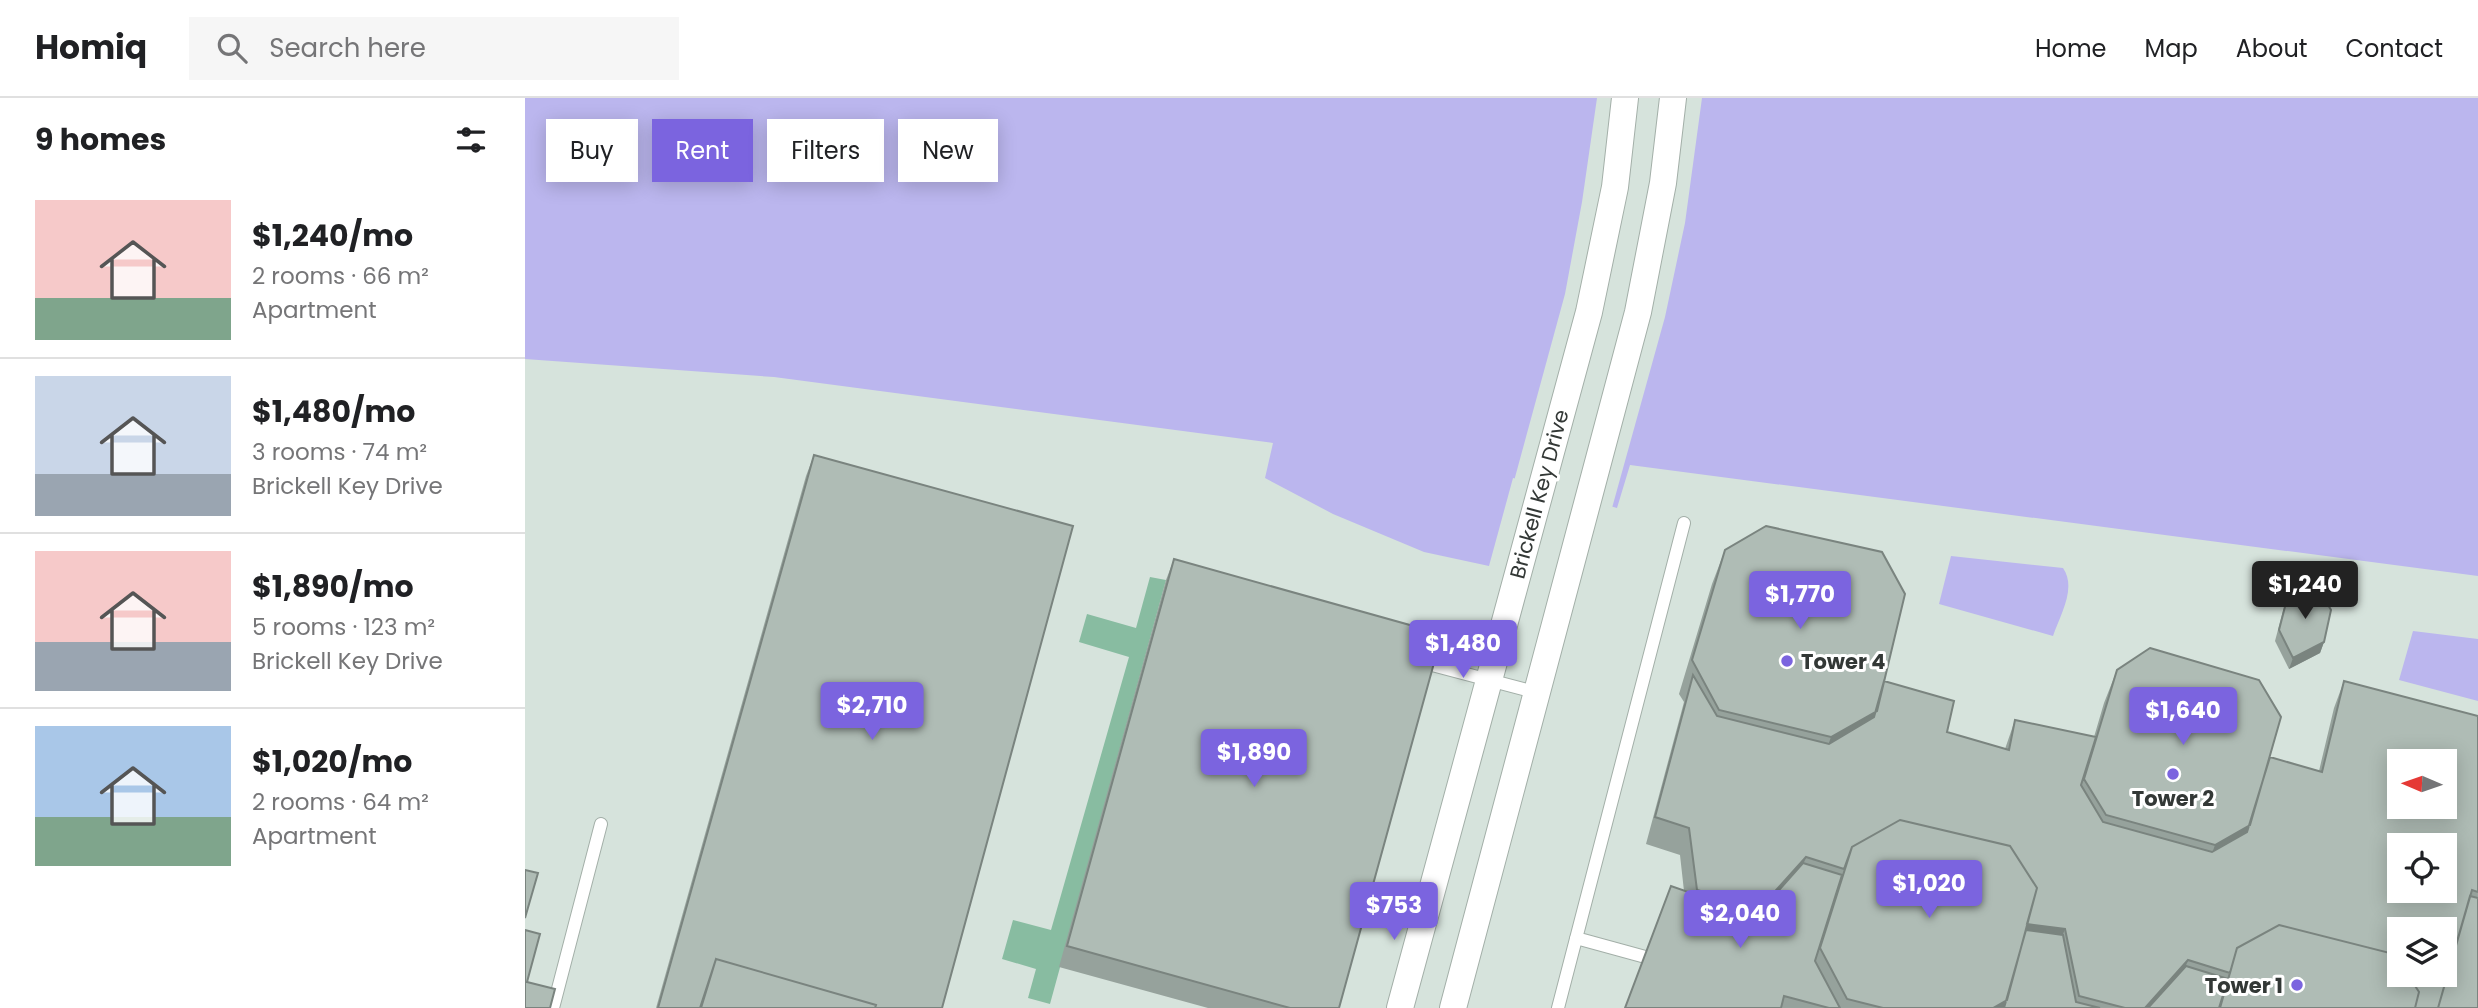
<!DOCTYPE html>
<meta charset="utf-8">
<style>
body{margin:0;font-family:Poppins,sans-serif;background:#f6f6f6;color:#202124;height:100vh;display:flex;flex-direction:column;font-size:26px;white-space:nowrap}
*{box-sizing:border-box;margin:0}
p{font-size:23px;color:#757577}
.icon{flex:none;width:38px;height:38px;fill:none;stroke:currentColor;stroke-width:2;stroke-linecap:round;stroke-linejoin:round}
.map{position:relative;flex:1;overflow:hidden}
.side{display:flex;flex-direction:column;background:#fff;width:525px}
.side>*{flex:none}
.guide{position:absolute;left:21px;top:21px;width:665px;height:63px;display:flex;gap:14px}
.needle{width:46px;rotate:272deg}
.controls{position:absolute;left:1862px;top:651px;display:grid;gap:14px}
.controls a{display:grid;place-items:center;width:70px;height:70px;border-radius:0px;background:#fff;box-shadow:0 4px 18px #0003;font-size:35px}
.price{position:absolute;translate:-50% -60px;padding:0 16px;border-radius:7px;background:#7b64df;color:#fff;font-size:23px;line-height:46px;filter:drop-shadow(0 2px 4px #0008)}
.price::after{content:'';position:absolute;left:50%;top:42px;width:21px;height:16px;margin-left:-10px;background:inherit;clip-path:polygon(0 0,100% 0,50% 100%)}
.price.active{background:#222;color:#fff}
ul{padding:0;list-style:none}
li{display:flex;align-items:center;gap:21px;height:175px;padding:0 35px}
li+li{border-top:2px solid #e0e0e0}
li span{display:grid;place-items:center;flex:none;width:196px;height:140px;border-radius:0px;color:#555}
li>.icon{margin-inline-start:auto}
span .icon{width:84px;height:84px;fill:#fffc;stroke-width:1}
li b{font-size:30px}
h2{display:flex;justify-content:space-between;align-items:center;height:84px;padding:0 35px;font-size:30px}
.tag{padding:0 24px;border-radius:0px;background:#fff;box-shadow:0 4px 18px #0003;font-size:24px;line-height:63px}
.tag.active{background:#7b64df;color:#fff}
header{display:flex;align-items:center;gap:42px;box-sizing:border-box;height:98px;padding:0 35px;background:#fff;border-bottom:2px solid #e0e0e0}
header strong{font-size:33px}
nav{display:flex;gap:38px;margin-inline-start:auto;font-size:24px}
.search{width:490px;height:63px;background:#f6f6f6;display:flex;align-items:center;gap:18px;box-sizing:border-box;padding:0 24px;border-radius:0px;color:#757577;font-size:26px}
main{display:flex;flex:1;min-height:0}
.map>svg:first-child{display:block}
.green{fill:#88bca1}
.water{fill:#bbb6ee}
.pier{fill:#d6e3dc}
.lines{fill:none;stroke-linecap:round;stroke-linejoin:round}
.lane-casing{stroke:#a3afa8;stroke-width:14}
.street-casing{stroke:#a3afa8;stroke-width:28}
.lane{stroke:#fff;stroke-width:12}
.street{stroke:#fff;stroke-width:26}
.wall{fill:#96a29c}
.shaded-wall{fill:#7a847f}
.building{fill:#afbcb5;stroke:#7a847f;stroke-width:2;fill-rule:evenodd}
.poi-dot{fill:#7b64df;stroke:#fff;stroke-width:2.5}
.labels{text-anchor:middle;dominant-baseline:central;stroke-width:6;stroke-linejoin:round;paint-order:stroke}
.street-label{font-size:21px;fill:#333836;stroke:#fff}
.poi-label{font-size:21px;font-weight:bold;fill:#333836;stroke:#fff;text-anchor:start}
</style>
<header>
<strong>Homiq</strong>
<div class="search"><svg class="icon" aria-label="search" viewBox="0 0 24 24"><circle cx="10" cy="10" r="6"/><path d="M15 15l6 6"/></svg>Search here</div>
<nav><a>Home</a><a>Map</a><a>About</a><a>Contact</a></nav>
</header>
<main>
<section class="side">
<h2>9 homes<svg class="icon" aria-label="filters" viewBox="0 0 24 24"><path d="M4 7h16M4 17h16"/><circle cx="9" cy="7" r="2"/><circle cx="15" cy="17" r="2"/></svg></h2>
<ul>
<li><span style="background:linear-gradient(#f6c9c9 70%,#7fa58c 0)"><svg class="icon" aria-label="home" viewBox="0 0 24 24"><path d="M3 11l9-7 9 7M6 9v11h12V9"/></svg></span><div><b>$1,240/mo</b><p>2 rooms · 66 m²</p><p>Apartment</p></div></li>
<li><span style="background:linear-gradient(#c9d6e8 70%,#9aa5b1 0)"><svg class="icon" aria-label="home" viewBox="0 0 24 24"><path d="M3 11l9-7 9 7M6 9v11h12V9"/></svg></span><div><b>$1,480/mo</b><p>3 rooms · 74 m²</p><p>Brickell Key Drive</p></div></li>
<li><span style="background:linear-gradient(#f6c9c9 65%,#9aa5b1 0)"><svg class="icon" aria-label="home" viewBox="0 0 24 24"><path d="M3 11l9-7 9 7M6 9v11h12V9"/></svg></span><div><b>$1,890/mo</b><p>5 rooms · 123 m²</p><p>Brickell Key Drive</p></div></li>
<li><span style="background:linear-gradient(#a9c7e8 65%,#7fa58c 0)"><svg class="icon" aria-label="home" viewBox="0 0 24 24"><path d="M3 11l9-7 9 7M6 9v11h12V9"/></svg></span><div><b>$1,020/mo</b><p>2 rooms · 64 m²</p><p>Apartment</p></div></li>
</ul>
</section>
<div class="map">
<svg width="1953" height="910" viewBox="0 0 1953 910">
<rect width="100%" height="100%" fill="#d6e3dc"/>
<path class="green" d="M625 479 641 482 525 906 503 900 511 871 477 861 488 822 526 832 604 559 554 544 562 516 611 530Z"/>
<path class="water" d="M0 0H1953V478L1105 367 1092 410 988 380 964 468 899 454 808 416 740 380 748 345 249 279 0 261Z
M1426 458 1538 470C1552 490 1535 517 1528 538L1414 506Z
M1888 533 1953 541V603L1874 582Z"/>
<path class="pier" d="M1072 0H1177L1160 125 1140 219 1087 410 989 383 1040 196 1057 104Z"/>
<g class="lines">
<g class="lane-casing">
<path id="lane" d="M907 567 1013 595
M1051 840 1135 863
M28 910 76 726
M1033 910 1159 425"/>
</g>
<g class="street-casing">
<path id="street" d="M875 910 1064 214 1090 89 1100 0
M928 910 1113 214 1138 85 1148 0"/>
</g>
<use href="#lane" class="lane"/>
<use href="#street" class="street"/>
</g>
<path class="wall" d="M289 357 417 910H131L281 378Z
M1200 452 1422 634 1480 651 1490 622 1569 639 1579 605 1592 572 1745 659 1794 673 1809 610 1819 583 1953 618V910H1100L1159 793 1155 757 1121 746 1159 604 1154 596 1187 486Z
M649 461 814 910H683L534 869 641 482Z
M1762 501 1799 544 1795 555 1764 571 1750 543 1758 513Z"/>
<path class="shaded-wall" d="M1799 544 1795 555 1764 571 1768 560Z
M1352 613 1339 646 1294 673 1306 639Z
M1725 727 1712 761 1678 781 1690 747Z
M1281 759 1271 786 1226 837 1235 810Z
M1501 826 1540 831 1530 857 1492 853Z
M1663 862 1653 889 1634 910H1620Z
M1482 902 1479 910H1468Z"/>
<path class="building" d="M289 357 548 428 417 910H350L351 907 191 861 175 910H133Z
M1241 428 1357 454 1380 496 1352 613 1306 639 1194 612 1167 562 1200 452Z
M649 461 917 536 814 910H765L542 848Z
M1791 486 1806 512 1799 544 1768 560 1754 532 1762 501Z
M1625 550 1734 582 1756 619 1725 727 1690 747 1581 717 1559 681 1592 572Z
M1168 577 1192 618 1304 646 1349 619 1359 583 1429 603 1422 634 1484 652 1490 622 1571 639 1556 687 1578 724 1687 754 1722 734 1745 659 1797 674 1819 583 1953 618V794L1947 792 1913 910H1890L1894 894 1883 877H1920V831H1874V864L1869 856 1754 827 1712 850 1705 875 1663 862 1620 910H1600L1554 898 1540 831 1502 826 1512 790 1485 748 1375 722 1327 749 1319 771 1281 759 1235 810 1172 792 1164 730 1130 719ZM1874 663H1920V709H1874ZM1874 747H1920V793H1874Z
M1375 722 1485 748 1512 790 1482 902 1468 910H1358L1322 901 1295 850 1327 749Z
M1278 765 1317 777 1290 863 1315 910H1304L1259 898 1256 910H1100L1146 788 1169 796 1170 798 1233 816Z
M0 772 13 775 0 820Z
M1945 798 1953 800V910H1913Z
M1754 827 1869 856 1874 864V877H1883L1894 894 1890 910H1695L1712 850Z
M0 832 15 836 2 884 30 891 25 910H0Z
M1501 832 1538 837 1551 904 1575 910H1479Z
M191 861 351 907 350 910H176Z
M1661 868 1703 881 1694 910H1623Z"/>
<g class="poi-dot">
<circle cx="1262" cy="563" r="7"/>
<circle cx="1648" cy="676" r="7"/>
<circle cx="1772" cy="887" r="7"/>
</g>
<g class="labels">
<g class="street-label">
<text transform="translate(1014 396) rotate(-75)">Brickell Key Drive</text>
</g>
<g class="poi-label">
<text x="1276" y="563">Tower 4</text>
<text x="1648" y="700" text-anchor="middle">Tower 2</text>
<text x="1758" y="887" text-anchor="end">Tower 1</text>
</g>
</g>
</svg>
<div class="controls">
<a><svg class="needle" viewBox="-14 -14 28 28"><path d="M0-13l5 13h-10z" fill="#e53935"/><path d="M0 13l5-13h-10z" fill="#757577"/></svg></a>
<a><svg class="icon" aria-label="locate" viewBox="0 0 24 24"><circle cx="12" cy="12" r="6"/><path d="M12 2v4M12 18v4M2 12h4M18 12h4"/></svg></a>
<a><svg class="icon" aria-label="layers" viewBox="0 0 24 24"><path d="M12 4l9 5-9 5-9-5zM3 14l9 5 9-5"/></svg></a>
</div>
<b class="price active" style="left:1780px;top:523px">$1,240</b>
<b class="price" style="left:1275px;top:533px">$1,770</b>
<b class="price" style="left:938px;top:582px">$1,480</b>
<b class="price" style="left:347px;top:644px">$2,710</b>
<b class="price" style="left:1658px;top:649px">$1,640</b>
<b class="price" style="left:729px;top:691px">$1,890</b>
<b class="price" style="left:1404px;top:822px">$1,020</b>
<b class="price" style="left:869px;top:844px">$753</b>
<b class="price" style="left:1215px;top:852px">$2,040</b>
<div class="guide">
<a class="tag">Buy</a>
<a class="tag active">Rent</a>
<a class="tag">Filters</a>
<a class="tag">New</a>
</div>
</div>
</main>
